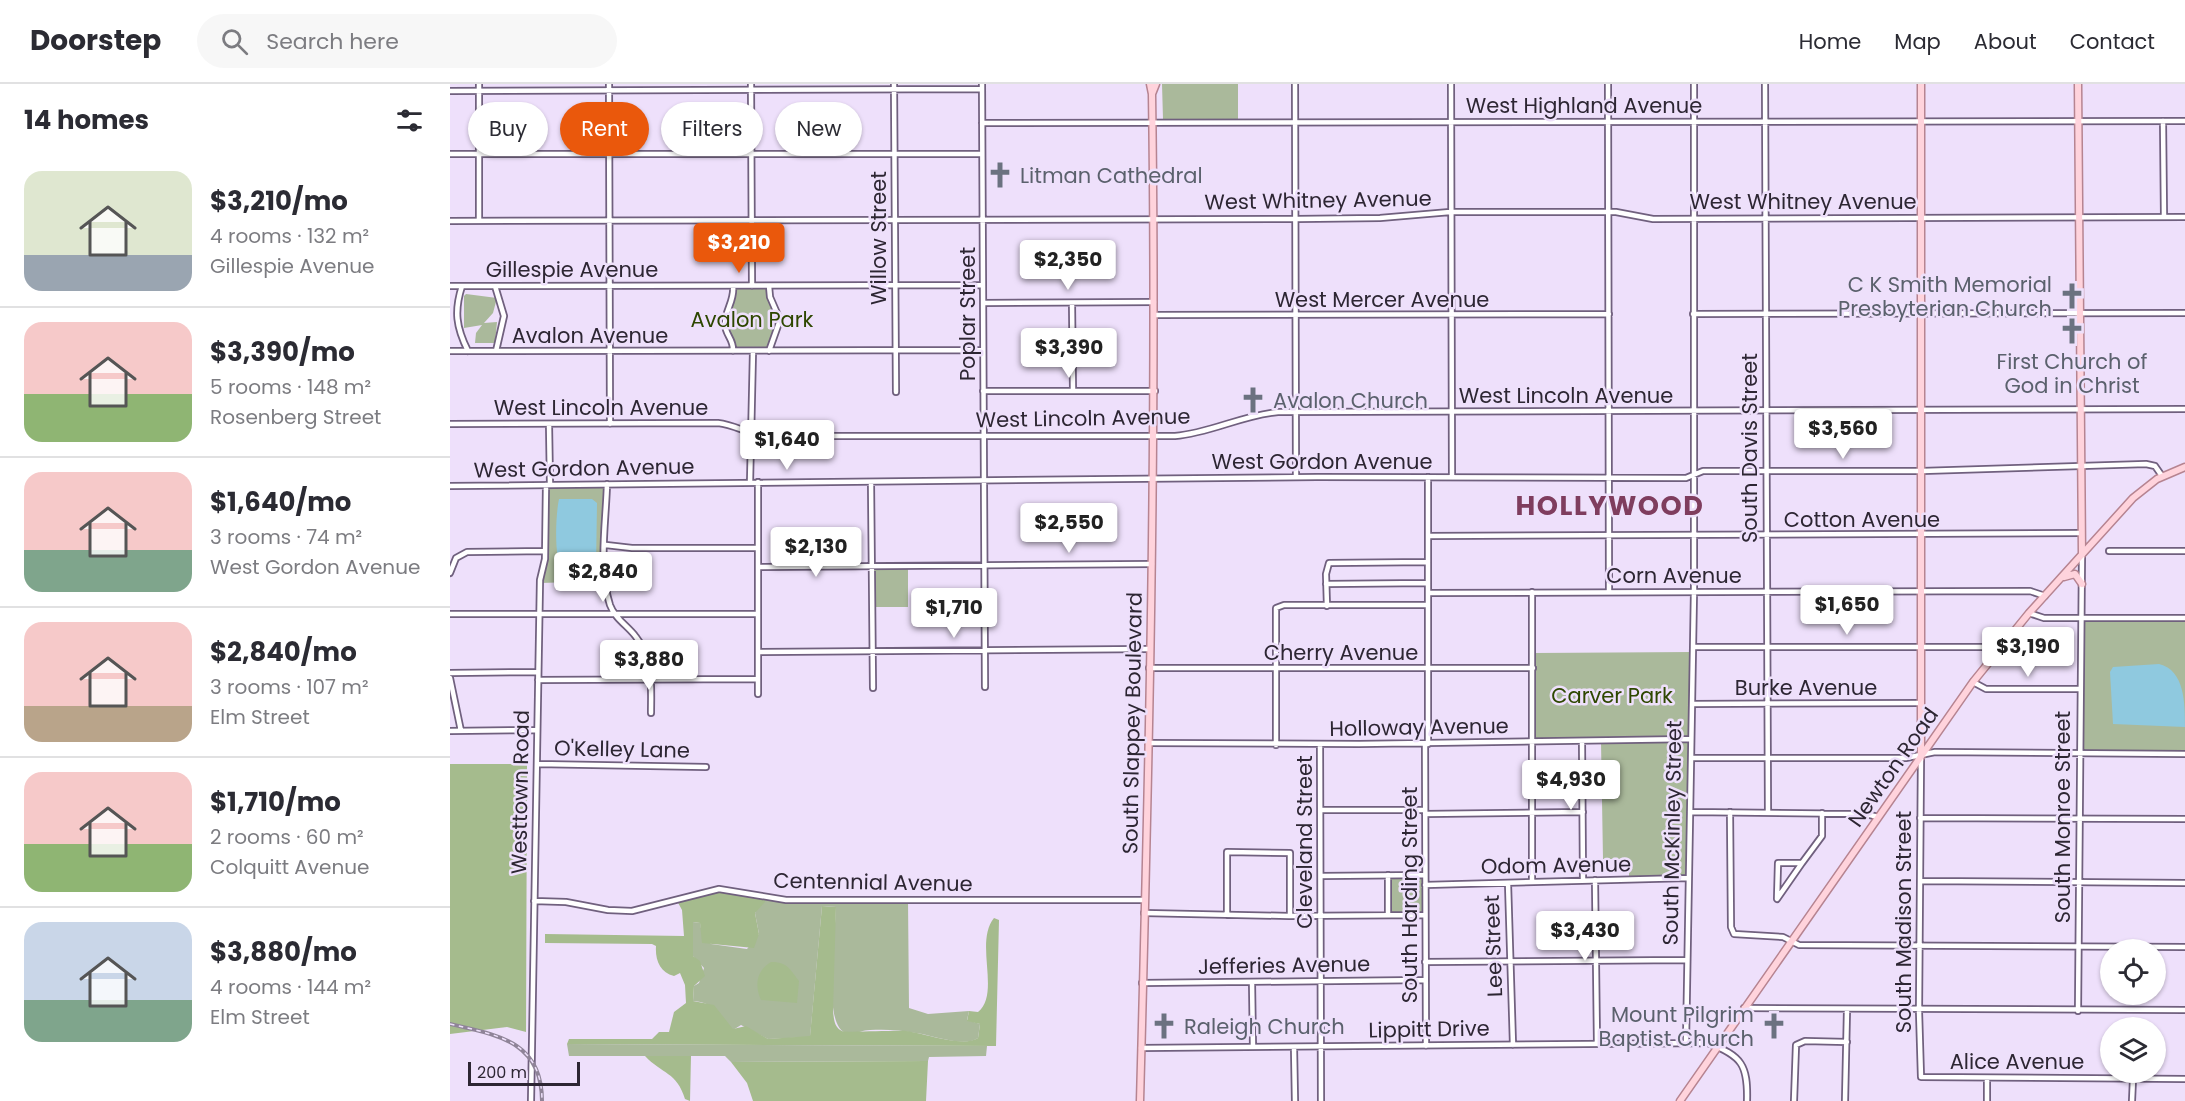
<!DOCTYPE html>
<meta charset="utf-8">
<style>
body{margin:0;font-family:Poppins,sans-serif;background:#f7f7f7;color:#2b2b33;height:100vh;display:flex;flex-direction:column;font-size:22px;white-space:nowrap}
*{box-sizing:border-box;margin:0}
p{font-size:20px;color:#7c7c81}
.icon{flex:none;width:33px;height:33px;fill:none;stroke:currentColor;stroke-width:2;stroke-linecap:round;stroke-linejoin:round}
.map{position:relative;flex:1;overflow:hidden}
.details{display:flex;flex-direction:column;background:#fff;width:450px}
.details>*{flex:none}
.guide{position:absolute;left:18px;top:18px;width:570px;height:54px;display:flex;gap:12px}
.buttons{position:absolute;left:1650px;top:855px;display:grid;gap:12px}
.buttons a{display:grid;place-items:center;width:66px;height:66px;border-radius:50%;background:#fff;box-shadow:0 2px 4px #0004;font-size:30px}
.scale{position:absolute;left:18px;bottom:15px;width:112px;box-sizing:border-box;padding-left:6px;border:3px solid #2d2633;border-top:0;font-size:16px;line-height:21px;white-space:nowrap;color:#2d2633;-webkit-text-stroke:4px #eee0fb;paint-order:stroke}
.price{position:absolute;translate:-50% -51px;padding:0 14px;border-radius:6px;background:#fff;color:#222;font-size:20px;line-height:39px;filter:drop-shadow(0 2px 3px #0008)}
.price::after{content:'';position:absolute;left:50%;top:36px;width:18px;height:14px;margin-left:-9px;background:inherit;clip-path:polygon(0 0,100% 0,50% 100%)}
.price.on{background:#ea580c;color:#fff}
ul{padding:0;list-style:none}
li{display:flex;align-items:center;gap:18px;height:150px;padding:0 24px}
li+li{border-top:2px solid #e1e1e2}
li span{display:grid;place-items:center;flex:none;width:168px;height:120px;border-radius:18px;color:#555}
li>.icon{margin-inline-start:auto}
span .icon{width:72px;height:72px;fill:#fffc;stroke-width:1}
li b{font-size:26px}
h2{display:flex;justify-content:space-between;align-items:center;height:72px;padding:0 24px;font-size:26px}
.pill{padding:0 21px;border-radius:27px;background:#fff;box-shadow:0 2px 4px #0004;font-size:21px;line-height:54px}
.pill.on{background:#ea580c;color:#fff}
header{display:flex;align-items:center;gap:36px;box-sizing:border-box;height:84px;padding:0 30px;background:#fff;border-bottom:2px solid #e1e1e2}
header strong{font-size:28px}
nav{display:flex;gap:33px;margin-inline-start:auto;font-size:21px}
.search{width:420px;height:54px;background:#f7f7f7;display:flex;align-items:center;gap:15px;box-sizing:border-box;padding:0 21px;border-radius:33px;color:#7c7c81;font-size:22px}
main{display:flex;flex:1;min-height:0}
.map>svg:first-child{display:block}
.green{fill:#aab99b}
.forest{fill:#a5bb8d}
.water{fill:#8fc9df}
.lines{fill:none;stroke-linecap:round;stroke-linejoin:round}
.minor-casing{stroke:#70607e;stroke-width:8}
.major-casing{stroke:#b68491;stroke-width:9}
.minor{stroke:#fff;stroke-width:4.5}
.major{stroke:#ffd3dc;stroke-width:6}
.rail-casing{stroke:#8f8498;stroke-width:4}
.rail{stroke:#eee0fb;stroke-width:1.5;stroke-dasharray:4.5;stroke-linecap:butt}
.labels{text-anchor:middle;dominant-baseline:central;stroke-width:5;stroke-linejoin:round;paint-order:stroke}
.street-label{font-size:21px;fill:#2d2633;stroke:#eee0fb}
.worship-label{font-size:21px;fill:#5b616d;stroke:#eee0fb;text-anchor:start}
.park-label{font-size:21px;fill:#2e4700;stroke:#eee0fb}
.district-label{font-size:27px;font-weight:bold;letter-spacing:1.5px;fill:#7f3d5e;stroke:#eee0fb}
</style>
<header>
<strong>Doorstep</strong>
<div class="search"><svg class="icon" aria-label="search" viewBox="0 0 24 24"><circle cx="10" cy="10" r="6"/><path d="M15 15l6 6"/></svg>Search here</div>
<nav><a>Home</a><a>Map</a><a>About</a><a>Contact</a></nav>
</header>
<main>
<section class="details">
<h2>14 homes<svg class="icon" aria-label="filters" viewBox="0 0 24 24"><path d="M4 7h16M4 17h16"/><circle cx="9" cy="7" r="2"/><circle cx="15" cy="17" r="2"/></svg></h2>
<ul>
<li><span style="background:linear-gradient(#dfe7d0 70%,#9aa5b1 0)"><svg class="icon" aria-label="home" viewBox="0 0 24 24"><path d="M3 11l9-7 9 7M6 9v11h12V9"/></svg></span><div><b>$3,210/mo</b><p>4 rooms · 132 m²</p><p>Gillespie Avenue</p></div></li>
<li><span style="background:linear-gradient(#f6c9c9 60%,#8fb573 0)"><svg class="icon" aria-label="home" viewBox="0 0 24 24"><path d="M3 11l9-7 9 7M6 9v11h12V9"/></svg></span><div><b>$3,390/mo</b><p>5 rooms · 148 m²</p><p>Rosenberg Street</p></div></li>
<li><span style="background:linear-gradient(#f6c9c9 65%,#7fa58c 0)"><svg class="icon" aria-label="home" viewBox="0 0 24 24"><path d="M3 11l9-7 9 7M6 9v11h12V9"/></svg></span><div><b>$1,640/mo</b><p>3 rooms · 74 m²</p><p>West Gordon Avenue</p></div></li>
<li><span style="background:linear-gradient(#f6c9c9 70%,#b9a48a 0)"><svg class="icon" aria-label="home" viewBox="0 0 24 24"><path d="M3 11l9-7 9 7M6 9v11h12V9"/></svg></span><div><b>$2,840/mo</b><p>3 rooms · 107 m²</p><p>Elm Street</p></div></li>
<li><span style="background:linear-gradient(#f6c9c9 60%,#8fb573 0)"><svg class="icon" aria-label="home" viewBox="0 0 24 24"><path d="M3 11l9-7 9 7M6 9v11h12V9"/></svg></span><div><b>$1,710/mo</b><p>2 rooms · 60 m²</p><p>Colquitt Avenue</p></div></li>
<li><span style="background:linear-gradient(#c9d6e8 65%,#7fa58c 0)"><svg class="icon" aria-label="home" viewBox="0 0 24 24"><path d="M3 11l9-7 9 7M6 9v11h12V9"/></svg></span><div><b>$3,880/mo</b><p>4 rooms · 144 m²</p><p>Elm Street</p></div></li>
</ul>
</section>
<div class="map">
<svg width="1735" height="1017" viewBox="0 0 1735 1017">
<rect width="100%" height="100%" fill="#eee0fb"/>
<path class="green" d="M712 0H788V35H713Z
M283 202H318L328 231 319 266 283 267 276 231Z
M16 210 47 214 43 229 34 239 47 238 45 259H25L26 249 32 241 14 244V212Z
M156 401 154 497 91 499 97 402Z
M423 482 458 483V523H423Z
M1632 535H1735V668L1632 666 1634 550Z
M1242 568 1240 654 1084 656V569Z
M1240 656 1237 793 1179 794V775H1153L1151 658Z
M938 792H975V830L939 831Z
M314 813 458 816 459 924 478 930 519 927 517 936 530 940 528 954C513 964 483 951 466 949 451 946 435 945 420 946 412 946 405 951 397 949 371 945 386 845 386 823L372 822 360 953 318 955 291 941 283 946C268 931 267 919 243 917L244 902 249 899 254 884 243 872V838L250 839 252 850 261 860 297 865 309 850 305 829Z
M117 960 537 962 536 972 479 973 478 977 281 978 275 972H119Z"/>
<path class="forest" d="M0 680H77L76 948 57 943 0 950Z
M269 805 314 813 315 818 305 829 309 850 304 864 252 859 250 839 243 838V872L250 877 255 892 244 902 243 917 264 921 283 945 296 942 318 955 360 952 372 822 386 823 383 927C384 935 384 943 392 947 395 949 445 946 456 947 474 949 513 964 528 954L530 940 517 937 519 927 528 928C551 909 524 859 544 834L549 836 546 962 117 960 119 955H202L209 948H219L224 928 236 919 235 901 230 889 224 892C210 888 205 876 206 862L202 860 95 859V850L234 852 232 826 226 815Z
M321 878C337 878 340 885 349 897L347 919 311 916C304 901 307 886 321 878Z
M195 972H241L240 1017 235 1015C227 988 212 990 195 972Z
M478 977 476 1017H303L297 999 281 978Z"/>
<path class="water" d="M109 415H142L147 419 146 484 135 493C127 492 119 491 113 486 103 476 106 428 109 415Z
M1709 580C1735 586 1735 620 1735 643L1663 640 1660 588 1663 583Z"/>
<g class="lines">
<g class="minor-casing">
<path id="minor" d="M29 0V137
M159 0 160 340
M301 0 302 202
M444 0 446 308
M532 0 535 603
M845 0 846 393
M1001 0 1002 393
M1158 0 1159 508
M1315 0 1318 729
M0 7 532 5
M1713 37 1714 133
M532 39 1735 37
M0 70H532
M0 137 847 135 930 134 1000 128H1166L1203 135 1735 133
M0 202 533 201
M12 202C4 227 6 243 18 267
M45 202 54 232 46 267
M283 202C285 216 275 226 275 240 275 251 284 255 283 267
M319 202 320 213 330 236 319 267
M533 219 704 218
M622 219 623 307
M1243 230 1735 229
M704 231 1159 230
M0 267 533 266
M533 307H705
M0 340 268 339C287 341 300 352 319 352H725C761 349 792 331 828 328L1735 325
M99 340 100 401
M978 393V660
M308 398V610
M421 398 423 604
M300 399 303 267
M157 400C156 438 148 484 160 521 165 535 178 542 186 553 204 575 201 603 201 629
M0 402 867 393 1236 394 1253 387H1472L1696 380 1705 382 1712 392
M978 452 1631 449
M156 461 182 464H308
M1659 467H1735
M308 483 702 480
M0 489 6 474 17 468 95 467
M876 500 978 499
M978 509 1580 507 1595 512
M877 522 876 490 879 479 978 478
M1579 529 1594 534H1735
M0 530H308
M1243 563H1533L1548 567
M308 568 700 565
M699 584H1083
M0 589 88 588
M0 594 11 647
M88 596 308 595
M1523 598 1536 605H1629
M1242 620 1471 619
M0 647 87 646
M1132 657 1133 796
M698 659 909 660 1241 655
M975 660 976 962
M826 661V524L834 521H978
M870 661 871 1017
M1471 672 1469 927 1471 993 1735 995
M1241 674H1456L1485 668 1735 670
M87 680 256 683
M871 726H975
M1240 728 1416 730 1428 733
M1280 728 1281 843 1284 850 1333 853 1349 861 1735 863
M975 730 1133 728
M1470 734 1735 735
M1328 779H1352L1327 815Z
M1352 779 1372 752V729
M938 791V831
M871 792 975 791
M1145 796 1147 959
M1470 797 1735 799
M1082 798V508
M1058 799 1063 961
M975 801 1238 794
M84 817 116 818 158 826 182 827 269 805 336 816H694
M694 829 839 832 975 831
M777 831V768L840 769V832
M975 878 1236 876
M802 898 803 963
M692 899 975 896
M1294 924 1735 926
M1628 927 1632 471
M1236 959 1244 507V0
M844 963 845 1017
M691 964 1258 959C1292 972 1298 981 1297 1017
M1537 994V1017
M81 1017 90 496 95 475 96 401
M1344 1017 1346 961 1355 957 1397 958
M1395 1017 1397 926
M1682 1017 1683 995"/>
</g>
<g class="major-casing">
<path id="major" d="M1471 0V671
M1628 0 1632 470
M702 10 706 0
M1614 493 1625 490 1632 500
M690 1017C699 681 707 346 702 10L700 0
M1230 1017 1523 598 1579 529 1683 414 1707 395 1735 383"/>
</g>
<use href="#minor" class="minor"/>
<use href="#major" class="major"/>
<g class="rail-casing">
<path id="rail" d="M0 940C47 951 92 957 92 1017"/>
</g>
<use href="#rail" class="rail"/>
</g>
<defs>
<g id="church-bare" transform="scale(2.07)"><path d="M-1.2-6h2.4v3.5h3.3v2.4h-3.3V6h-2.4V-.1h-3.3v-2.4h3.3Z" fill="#6b7280" stroke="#eee0fb" stroke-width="2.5" paint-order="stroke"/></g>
</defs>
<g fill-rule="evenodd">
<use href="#church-bare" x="550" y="91"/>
<use href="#church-bare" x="1622" y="212"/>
<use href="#church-bare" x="1622" y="247"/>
<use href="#church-bare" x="803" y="316"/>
<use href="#church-bare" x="714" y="942"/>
<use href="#church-bare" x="1324" y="942"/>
</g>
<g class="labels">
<g class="street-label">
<text x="1134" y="21">West Highland Avenue</text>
<text transform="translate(868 116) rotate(-1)">West Whitney Avenue</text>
<text x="1353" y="117">West Whitney Avenue</text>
<text transform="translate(428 154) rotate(-90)">Willow Street</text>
<text x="122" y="185">Gillespie Avenue</text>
<text x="932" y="215">West Mercer Avenue</text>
<text transform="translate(517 230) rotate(-90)">Poplar Street</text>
<text x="140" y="251">Avalon Avenue</text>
<text x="1116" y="311">West Lincoln Avenue</text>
<text x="151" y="323">West Lincoln Avenue</text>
<text transform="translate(633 334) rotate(-1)">West Lincoln Avenue</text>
<text transform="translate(1299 364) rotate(-90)">South Davis Street</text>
<text x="872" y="377">West Gordon Avenue</text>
<text transform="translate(134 384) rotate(-1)">West Gordon Avenue</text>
<text x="1412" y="435">Cotton Avenue</text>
<text x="1224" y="491">Corn Avenue</text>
<text x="891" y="568">Cherry Avenue</text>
<text x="1356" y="603">Burke Avenue</text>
<text transform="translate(682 639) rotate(-89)">South Slappey Boulevard</text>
<text transform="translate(969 643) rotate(-1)">Holloway Avenue</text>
<text transform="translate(172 665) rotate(1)">O'Kelley Lane</text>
<text transform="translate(1443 683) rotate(-55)">Newton Road</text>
<text transform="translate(70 708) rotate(-89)">Westtown Road</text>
<text transform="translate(1612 733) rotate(-90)">South Monroe Street</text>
<text transform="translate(1222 749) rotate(-89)">South McKinley Street</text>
<text transform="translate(854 758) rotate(-90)">Cleveland Street</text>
<text transform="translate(1106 781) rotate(-1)">Odom Avenue</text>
<text transform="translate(423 798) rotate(1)">Centennial Avenue</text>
<text transform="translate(959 811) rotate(-90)">South Harding Street</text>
<text transform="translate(1453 838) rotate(-90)">South Madison Street</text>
<text transform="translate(1043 862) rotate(-92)">Lee Street</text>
<text transform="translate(834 881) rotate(-1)">Jefferies Avenue</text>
<text transform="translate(979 945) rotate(-1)">Lippitt Drive</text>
<text x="1567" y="977">Alice Avenue</text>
</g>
<g class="worship-label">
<text x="570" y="91">Litman Cathedral</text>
<text x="1602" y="200" text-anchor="end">C K Smith Memorial<tspan x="1602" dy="24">Presbyterian Church</tspan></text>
<text x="1622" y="277" text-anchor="middle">First Church of<tspan x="1622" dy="24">God in Christ</tspan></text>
<text x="823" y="316">Avalon Church</text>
<text x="1304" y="930" text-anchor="end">Mount Pilgrim<tspan x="1304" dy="24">Baptist Church</tspan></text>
<text x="734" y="942">Raleigh Church</text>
</g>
<g class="park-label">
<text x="302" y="235">Avalon Park</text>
<text x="1162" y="611">Carver Park</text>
</g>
<g class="district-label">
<text x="1160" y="421">HOLLYWOOD</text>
</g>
</g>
</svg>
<div class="buttons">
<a><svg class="icon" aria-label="locate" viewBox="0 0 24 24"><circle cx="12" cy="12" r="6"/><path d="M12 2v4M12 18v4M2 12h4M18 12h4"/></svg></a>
<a><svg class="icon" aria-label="layers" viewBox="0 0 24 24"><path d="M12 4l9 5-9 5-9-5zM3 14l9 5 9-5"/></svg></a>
</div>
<div class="scale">200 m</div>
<b class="price on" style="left:289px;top:190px">$3,210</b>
<b class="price" style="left:618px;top:207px">$2,350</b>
<b class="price" style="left:619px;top:295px">$3,390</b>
<b class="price" style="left:1393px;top:376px">$3,560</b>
<b class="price" style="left:337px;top:387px">$1,640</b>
<b class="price" style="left:619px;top:470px">$2,550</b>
<b class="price" style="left:366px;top:494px">$2,130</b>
<b class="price" style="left:153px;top:519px">$2,840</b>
<b class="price" style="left:1397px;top:552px">$1,650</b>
<b class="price" style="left:504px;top:555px">$1,710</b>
<b class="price" style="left:1578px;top:594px">$3,190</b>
<b class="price" style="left:199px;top:607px">$3,880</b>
<b class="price" style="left:1121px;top:727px">$4,930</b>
<b class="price" style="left:1135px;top:878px">$3,430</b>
<div class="guide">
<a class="pill">Buy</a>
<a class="pill on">Rent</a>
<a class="pill">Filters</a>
<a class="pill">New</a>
</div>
</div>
</main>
